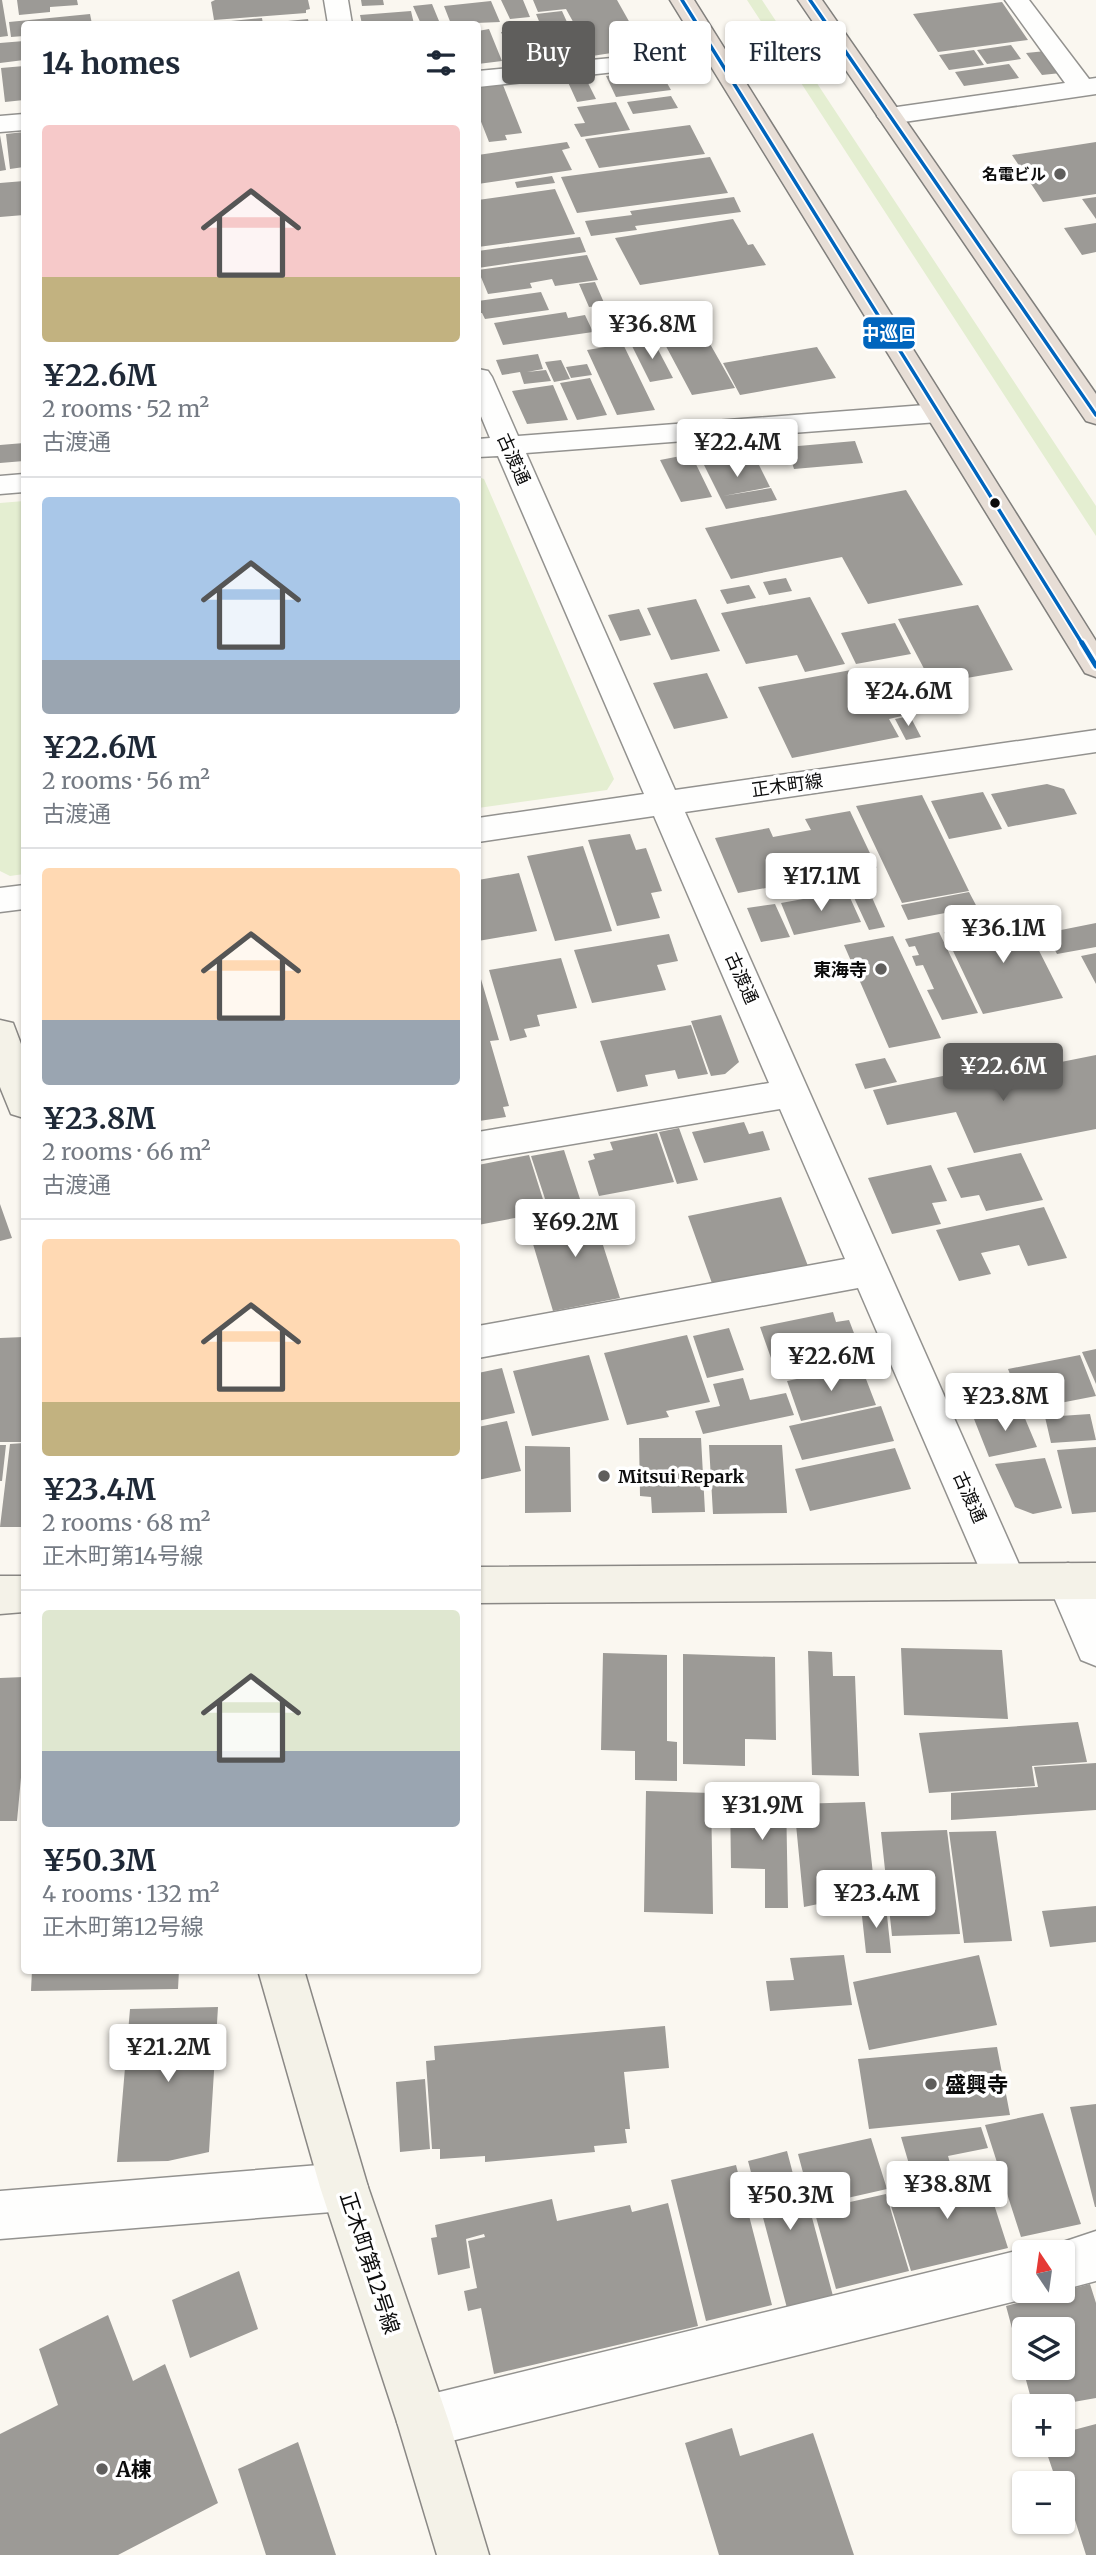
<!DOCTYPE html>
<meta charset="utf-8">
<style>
body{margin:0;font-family:Merriweather,"Noto Sans JP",serif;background:#f2f2f3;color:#1f2937;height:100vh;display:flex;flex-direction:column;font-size:26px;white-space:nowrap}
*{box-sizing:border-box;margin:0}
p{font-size:23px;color:#747a83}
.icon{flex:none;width:38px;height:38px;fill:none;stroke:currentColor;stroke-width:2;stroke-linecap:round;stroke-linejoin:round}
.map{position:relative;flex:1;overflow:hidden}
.side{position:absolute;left:21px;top:21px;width:460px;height:1953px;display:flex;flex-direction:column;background:#fff;border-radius:7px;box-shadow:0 2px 5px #0004}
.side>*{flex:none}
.hud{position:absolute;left:502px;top:21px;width:488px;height:63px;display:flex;gap:14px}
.needle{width:46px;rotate:347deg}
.tools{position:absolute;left:1012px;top:2240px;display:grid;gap:14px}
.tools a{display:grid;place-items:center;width:63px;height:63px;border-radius:7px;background:#fff;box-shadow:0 2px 5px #0004;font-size:35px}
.price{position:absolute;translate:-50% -60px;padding:0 16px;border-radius:7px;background:#fff;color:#222;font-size:23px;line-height:46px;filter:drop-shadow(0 2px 4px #0008)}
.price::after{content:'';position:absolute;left:50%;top:42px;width:21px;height:16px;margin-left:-10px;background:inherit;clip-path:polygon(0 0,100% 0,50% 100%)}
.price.selected{background:#5f5e5c;color:#fff}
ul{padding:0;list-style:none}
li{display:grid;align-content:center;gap:14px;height:371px;padding:0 21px}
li+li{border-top:2px solid #e0e1e3}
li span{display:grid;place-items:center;height:217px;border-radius:7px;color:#555}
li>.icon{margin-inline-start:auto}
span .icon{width:126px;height:126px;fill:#fffc;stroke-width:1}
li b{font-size:30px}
h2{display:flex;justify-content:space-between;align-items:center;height:84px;padding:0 21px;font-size:30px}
.tag{padding:0 24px;border-radius:7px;background:#fff;box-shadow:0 2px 5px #0004;font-size:24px;line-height:63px}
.tag.selected{background:#5f5e5c;color:#fff}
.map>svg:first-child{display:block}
.green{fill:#e4eed1}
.building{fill:#9c9a96;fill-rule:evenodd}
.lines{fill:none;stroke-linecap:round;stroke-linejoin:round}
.street-casing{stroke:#93928f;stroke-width:3}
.secondary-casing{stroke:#8a8885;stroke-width:3}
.highway-casing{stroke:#807f7c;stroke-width:3}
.street{fill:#fefefd;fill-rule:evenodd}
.secondary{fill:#f4f2e8;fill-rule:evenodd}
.highway{fill:#e7ded6;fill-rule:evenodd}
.bus-1-far1-casing{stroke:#fff;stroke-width:7}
.bus-1-casing{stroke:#fff;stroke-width:10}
.bus-1-far1{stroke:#0065bd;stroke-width:3.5}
.bus-1{stroke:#0065bd;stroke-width:5}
.poi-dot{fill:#5f5e5c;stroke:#fff;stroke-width:2.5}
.bus-dot{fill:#0c0c0c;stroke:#fff;stroke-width:2.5}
.labels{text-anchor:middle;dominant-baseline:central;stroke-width:7;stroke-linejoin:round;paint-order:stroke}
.far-poi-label{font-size:16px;font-weight:bold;fill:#0c0c0c;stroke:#fff;text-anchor:end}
.street-label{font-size:18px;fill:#0c0c0c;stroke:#fff}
.poi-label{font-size:18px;font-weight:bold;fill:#0c0c0c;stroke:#fff;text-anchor:end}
.near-poi-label{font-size:21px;font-weight:bold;fill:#0c0c0c;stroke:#fff;text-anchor:start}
.near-street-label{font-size:21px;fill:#0c0c0c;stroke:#fff}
.line-badge{stroke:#fff;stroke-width:2.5}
.badge-label{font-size:19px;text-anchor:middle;font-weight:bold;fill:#fff}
</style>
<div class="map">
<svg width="1096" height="2555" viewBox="0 0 1096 2555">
<rect width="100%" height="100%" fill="#faf7f0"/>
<path class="green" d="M747 0H762L1096 506V536Z
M478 477 484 479 614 779 607 790 478 808Z
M24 501V874L10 876 0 871V503Z"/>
<path class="building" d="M0 0H2L8 36 0 37Z
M17 0H77L78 5 50 7V12L19 15Z
M215 0H308L310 9 306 10V13L214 20 211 2Z
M361 0H383L384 5 362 6Z
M501 0H523L530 17 510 19Z
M533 0H617L644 48 592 56 566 9 538 12Z
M491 1 500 22 451 24 444 6Z
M1002 2 1028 40 938 52 913 14Z
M432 4 439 21 434 22 435 24H421L413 6Z
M411 11 414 24H362L360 15Z
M562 11 576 42 549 45 536 14Z
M90 14 92 24H24V36L11 37 9 22Z
M262 18 263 24H231V21Z
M308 19 309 24H268V23Z
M489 29 502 61 478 64V31Z
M530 29 543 59 514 62 501 32Z
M24 41V60L0 63V43Z
M1011 45 1021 59 987 64 977 50Z
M974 50 984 65 949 70 939 55Z
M1046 51 1061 73 1042 75 1026 53Z
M1009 64 1019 78 964 86 955 72Z
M24 66V100L5 102 1 68Z
M639 72 663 76 671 90 616 97 606 76Z
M585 77 596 99 577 102 567 80Z
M503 85 522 133 505 135 507 140 489 142 478 114V87Z
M671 96 678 108 633 114 627 102Z
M616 102 630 130 581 137 574 124 585 123 577 107Z
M690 125 705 154 599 168 585 139Z
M24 132V167L10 169 6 134Z
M0 135 6 170 0 171Z
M567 142 570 148 562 150 572 170 478 184V155Z
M1096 142V194L1043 202 1012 155Z
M710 157 728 193 577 213 561 177Z
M552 176 555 183 517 188 515 182Z
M24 181V215L0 217V183Z
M555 189 575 234 478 247V200Z
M734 197 741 212 635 226 637 230 591 236 585 221 632 215 630 211Z
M1096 197V219L1082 199Z
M733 219 748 245 753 244 766 265 640 285 615 238Z
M1096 223V252L1082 255 1064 228Z
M580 237 586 252 478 268V251Z
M587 255 598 280 555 286 552 279 530 283 532 288 488 294 478 270Z
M595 282 605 305 589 307 579 284Z
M541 292 549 310 485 319 482 313H478V301Z
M609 309 615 321 600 324 594 311Z
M566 312 568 318 585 315 593 332 503 345 494 323Z
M701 328 735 388 692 395 660 335Z
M653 340 673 378 650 382 631 344Z
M623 344 655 410 617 415 587 350Z
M817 347 836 378 740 395 723 363Z
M538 354 543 369 527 372 546 370 551 381 524 384 520 372 502 375 496 360Z
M561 360 570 379 554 382 545 362Z
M587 364 592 375 571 378 566 367Z
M590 378 607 415 577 420 560 383Z
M553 385 568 420 527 424 512 391Z
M855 441 863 463 794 469 787 447Z
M24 443V461L0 463V445Z
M732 450 737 460 755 457 770 487 723 496 771 488 777 500 726 509 699 455Z
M691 454 712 497 681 502 660 460Z
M906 490 963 585 868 604 842 557 731 579 705 528Z
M786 578 792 591 769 595 763 582Z
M749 585 756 598 727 604 720 590Z
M810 597 845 664 805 672 797 655 746 664 721 613Z
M696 599 720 651 671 660 647 608Z
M978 605 1013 670 932 684 898 619Z
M639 609 651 635 620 641 608 615Z
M895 623 911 654 856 664 841 633Z
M862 668 872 686 889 683 906 715 889 719 899 737 792 758 758 687Z
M707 673 728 718 674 729 653 683Z
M910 716 921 737 906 740 895 719Z
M1047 784 1064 789 1077 814 1008 827 991 794Z
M983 792 1002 829 949 839 931 801Z
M922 795 969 891 902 903 856 806Z
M850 811 877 868 738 893 715 838 769 828 773 837 811 830 805 819Z
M630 834 636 850 646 848 662 891 651 893 660 918 617 926 588 840Z
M583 846 612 931 555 941 527 856Z
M519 873 537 931 478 941V880Z
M867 886 885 927 869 930 850 889Z
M847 891 861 922 794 935 781 903Z
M969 892 977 907 908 920 901 905Z
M775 904 790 937 761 942 747 908Z
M1022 917 1063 998 983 1014 944 932Z
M1096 923V947L1057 954 1046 933Z
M939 932 978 1013 942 1020 927 990 934 989 923 965 916 966 912 956 919 955 915 946 909 947 905 939Z
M669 934 678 961 657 965 666 990 592 1003 574 950Z
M893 936 941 1038 889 1048 844 945Z
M1096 953V984L1081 956Z
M561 958 577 1008 537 1015 540 1026 524 1029 527 1037 510 1041 489 970Z
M478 969 499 1040 490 1041 509 1106 503 1107 506 1117 479 1121Z
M721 1015 739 1062 725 1074 711 1076 691 1021Z
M691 1025 708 1074 678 1079 675 1070 645 1075 648 1086 617 1092 600 1041Z
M1096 1055V1129L974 1153 956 1112 887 1125 873 1090 963 1072 967 1081Z
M885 1058 897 1082 865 1089 855 1064Z
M744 1122 749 1134 763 1131 770 1150 704 1163 692 1132Z
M679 1128 698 1180 677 1184 659 1132Z
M657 1133 674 1182 599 1196 588 1161 595 1159 593 1154 613 1150 610 1142Z
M564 1150 580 1199 547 1205 531 1156Z
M1021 1153 1043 1200 986 1211 979 1195 961 1198 947 1168Z
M529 1155 547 1212 478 1225V1165Z
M931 1165 947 1201 932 1203 941 1224 892 1234 868 1178Z
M781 1197 808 1266 713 1286 688 1216Z
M0 1204 12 1238 0 1241Z
M600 1207 612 1241 602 1242 620 1298 553 1311 530 1234 545 1231 541 1218Z
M1044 1207 1067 1258 1028 1266 1019 1245 981 1253 991 1274 959 1281 936 1230Z
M833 1312 836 1322 849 1320 865 1362 825 1370 822 1362 776 1372 760 1327Z
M729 1328 744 1370 707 1378 693 1336Z
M687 1335 710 1402 666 1411 669 1417 627 1425 604 1353Z
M24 1337V1442H0V1338Z
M1096 1349V1384L1082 1352Z
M589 1355 609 1420 532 1436 513 1371Z
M1080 1355 1096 1396 1024 1410 1008 1369Z
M861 1366 876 1405 801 1421 787 1381Z
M502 1368 515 1413 478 1421V1373Z
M1003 1374 1013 1397 964 1408 954 1384Z
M743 1378 750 1400 786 1393 794 1415 703 1434 695 1411 720 1406 713 1384Z
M881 1406 894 1441 802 1460 789 1426Z
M1021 1409 1037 1447 989 1457 974 1419Z
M1090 1414 1096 1440 1051 1443 1045 1417Z
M507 1421 521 1471 478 1480V1427Z
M639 1438H701L705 1512 652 1513 651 1497 640 1496Z
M24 1443V1527H0L10 1444Z
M0 1445H6L2 1481H0Z
M709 1445H782L787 1513 713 1514Z
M525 1446 570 1447 571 1512 525 1513Z
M1096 1447V1512L1072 1514 1057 1450Z
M895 1448 911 1489 810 1511 795 1469Z
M1045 1458 1062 1508 1033 1514 1015 1507 995 1464Z
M901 1648 1002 1650 1008 1719 904 1715Z
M808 1651 832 1652 833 1676H855L859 1776 812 1775Z
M603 1653 667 1655V1741L677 1742V1781L635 1780V1751L601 1750Z
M683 1654 775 1657 776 1740 745 1739V1766L683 1764Z
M24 1677V1745L17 1821H0V1678Z
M1078 1722 1087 1762 1032 1766 1035 1786 929 1793 919 1733Z
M1096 1763V1810L951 1820V1793L1038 1787 1034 1767Z
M646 1791 711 1793 713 1914 644 1912Z
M730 1795 786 1796 788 1908H765V1869L731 1868Z
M865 1802 875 1892 804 1907 794 1804Z
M947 1830 960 1934 892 1936 881 1832Z
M996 1831 1012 1941 964 1943 949 1832Z
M886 1906 891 1953H866L861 1907Z
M1096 1906V1942L1050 1947 1042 1911Z
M844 1955 852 2005 770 2011 766 1981 794 1980 790 1958Z
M979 1955 997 2025 869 2050 853 1982Z
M32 1970H179L178 1989 31 1991Z
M218 2007 209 2152 168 2161 117 2162 130 2009Z
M665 2026 669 2068 624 2072 630 2129H625L627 2143 594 2146 595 2152 485 2162V2156L440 2159V2149H432L426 2061 435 2060 434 2046Z
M997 2047 1010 2115 869 2129 858 2059Z
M425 2079 430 2149 400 2152 396 2082Z
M1096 2104V2207H1095L1070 2107Z
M1043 2113 1081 2224 1021 2237 985 2125Z
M981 2127 988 2148 948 2156 953 2173 914 2181 901 2137Z
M871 2138 887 2189 812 2206 798 2154Z
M787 2151 803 2212 810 2210 833 2296 787 2308 748 2161Z
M736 2165 772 2305 706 2321 671 2180Z
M983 2170 1008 2248 911 2271 887 2193Z
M886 2194 909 2271 836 2289 814 2210Z
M552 2199 557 2221 630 2205 632 2212 668 2203 698 2326 494 2374 481 2308 468 2311 464 2291 477 2288 468 2241 485 2237 484 2234 466 2239 470 2268 438 2275 431 2238 437 2237 435 2225Z
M239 2271 258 2329 190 2358 172 2300Z
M1090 2284 1096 2303V2398L1051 2406H1033L1006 2306ZM1024 2329H1062V2368H1024Z
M108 2315 133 2381 165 2364 218 2503 118 2555H0V2434L58 2405 39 2349Z
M1096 2424V2555H1086L1075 2520 1069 2521 1062 2500V2483H1057L1044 2445H1062V2433Z
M732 2428 740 2456 813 2433 854 2555H719L685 2443Z
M298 2442 336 2555H266L238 2469Z"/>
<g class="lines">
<g class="street-casing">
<path id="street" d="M324 0H348L352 24H328Z
M1005 0H1029L1089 79 1096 78V94L890 124 881 121 877 116 881 111 890 108 1065 83Z
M715 48 724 50 727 55 724 60 478 87V71Z
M24 114V130L0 132V116Z
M478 369 488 371 492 377 518 436 938 404 948 407 952 413 948 419 938 422 526 453 675 790 1096 730V752L685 812 1026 1580 1020 1593 1005 1598 990 1593 858 1288 478 1358V1326L845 1259 780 1109 478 1160V1132L769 1083 654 816 478 842V818L644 794 498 456 478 457V439L490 438 478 409Z
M24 474V492L0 494V476Z
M24 885V909L0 912V888Z
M1068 1563 1083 1568 1096 1597V1666L1081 1660 1047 1581 1053 1568Z
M344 2163 361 2170 368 2187 361 2204 344 2211 0 2239V2191Z
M1096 2231V2281L1062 2290V2252H1043L1045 2248Z
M1024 2249 1031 2252H1024V2291H1042L1024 2299 423 2448 405 2440 397 2422 405 2404 423 2396Z"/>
</g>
<g class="secondary-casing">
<path id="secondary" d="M0 1020 13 1023 24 1052V1118L11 1114 0 1087Z
M1096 1563V1599L478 1603V1567Z
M0 1576H24V1612L0 1614Z
M258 1970H304L368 2187 449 2422 489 2555H437L397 2422 320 2187Z"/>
</g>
<g class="highway-casing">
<path id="highway" d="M670 0H694L1096 641V677L1085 673Z
M798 0H822L1096 394V424L1086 421Z"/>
</g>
<use href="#street" class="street"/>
<use href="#secondary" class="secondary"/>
<use href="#highway" class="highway"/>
<g class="bus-1-far1-casing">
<path id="bus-1-far1" d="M682 0 1083 645
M810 0 1096 415"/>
</g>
<g class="bus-1-casing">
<path id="bus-1" d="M1082 643 1096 666"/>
</g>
<use href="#bus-1-far1" class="bus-1-far1"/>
<use href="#bus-1" class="bus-1"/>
</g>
<g class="poi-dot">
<circle cx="1060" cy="174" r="7"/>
<circle cx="881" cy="969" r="7"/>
<circle cx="604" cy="1476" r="7"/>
<circle cx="931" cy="2084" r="7"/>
<circle cx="102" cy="2469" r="7"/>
</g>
<circle class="bus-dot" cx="995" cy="503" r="6"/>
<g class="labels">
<g class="far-poi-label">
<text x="1046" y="174">名電ビル</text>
</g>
<g class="street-label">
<text transform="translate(514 459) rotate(66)">古渡通</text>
<text transform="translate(787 785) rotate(-8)">正木町線</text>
<text transform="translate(742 978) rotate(66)">古渡通</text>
<text transform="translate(970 1497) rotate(66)">古渡通</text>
</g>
<g class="poi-label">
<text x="867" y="969">東海寺</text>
<text x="618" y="1476" text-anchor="start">Mitsui Repark</text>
</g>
<g class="near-poi-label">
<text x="945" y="2084">盛興寺</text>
<text x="116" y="2469">A棟</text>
</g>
<g class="near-street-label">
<text transform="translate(370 2263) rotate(72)">正木町第12号線</text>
</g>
</g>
<rect class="line-badge" x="862" y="316" width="54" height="34" rx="7" fill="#0065bd"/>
<g class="badge-label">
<text x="889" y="340">中巡回</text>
</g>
</svg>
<div class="tools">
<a><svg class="needle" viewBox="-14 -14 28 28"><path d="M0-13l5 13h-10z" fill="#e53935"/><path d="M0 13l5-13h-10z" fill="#747a83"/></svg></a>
<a><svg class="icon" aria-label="layers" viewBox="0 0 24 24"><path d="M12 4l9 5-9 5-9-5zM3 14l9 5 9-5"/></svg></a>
<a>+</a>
<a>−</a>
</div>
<b class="price" style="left:652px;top:361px">¥36.8M</b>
<b class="price" style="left:737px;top:479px">¥22.4M</b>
<b class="price" style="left:908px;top:728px">¥24.6M</b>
<b class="price" style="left:821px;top:913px">¥17.1M</b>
<b class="price" style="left:1003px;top:965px">¥36.1M</b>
<b class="price selected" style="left:1003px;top:1103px">¥22.6M</b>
<b class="price" style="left:575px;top:1259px">¥69.2M</b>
<b class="price" style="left:831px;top:1393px">¥22.6M</b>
<b class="price" style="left:1005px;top:1433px">¥23.8M</b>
<b class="price" style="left:762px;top:1842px">¥31.9M</b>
<b class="price" style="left:876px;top:1930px">¥23.4M</b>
<b class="price" style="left:168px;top:2084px">¥21.2M</b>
<b class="price" style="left:947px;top:2221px">¥38.8M</b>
<b class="price" style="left:790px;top:2232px">¥50.3M</b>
<div class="hud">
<a class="tag selected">Buy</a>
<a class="tag">Rent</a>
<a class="tag">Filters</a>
</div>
<section class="side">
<h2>14 homes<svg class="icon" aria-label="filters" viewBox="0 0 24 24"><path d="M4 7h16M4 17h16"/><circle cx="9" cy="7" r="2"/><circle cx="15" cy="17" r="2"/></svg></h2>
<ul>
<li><span style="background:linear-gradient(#f6c9c9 70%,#c2b280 0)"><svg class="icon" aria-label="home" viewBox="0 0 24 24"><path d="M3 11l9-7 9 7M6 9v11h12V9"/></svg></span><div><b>¥22.6M</b><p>2 rooms · 52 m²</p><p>古渡通</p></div></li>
<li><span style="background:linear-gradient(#a9c7e8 75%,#9aa5b1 0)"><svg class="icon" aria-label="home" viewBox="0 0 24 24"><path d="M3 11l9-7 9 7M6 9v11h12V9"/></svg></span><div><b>¥22.6M</b><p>2 rooms · 56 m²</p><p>古渡通</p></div></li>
<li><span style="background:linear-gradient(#ffd9b3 70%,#9aa5b1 0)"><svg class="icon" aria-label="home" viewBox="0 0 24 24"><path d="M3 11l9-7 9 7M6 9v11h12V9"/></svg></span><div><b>¥23.8M</b><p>2 rooms · 66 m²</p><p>古渡通</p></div></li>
<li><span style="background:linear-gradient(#ffd9b3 75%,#c2b280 0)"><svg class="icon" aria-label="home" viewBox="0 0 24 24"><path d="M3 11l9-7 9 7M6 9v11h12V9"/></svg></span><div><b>¥23.4M</b><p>2 rooms · 68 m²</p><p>正木町第14号線</p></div></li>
<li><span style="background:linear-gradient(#dfe7d0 65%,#9aa5b1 0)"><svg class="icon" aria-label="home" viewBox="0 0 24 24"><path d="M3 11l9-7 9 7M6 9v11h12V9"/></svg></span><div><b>¥50.3M</b><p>4 rooms · 132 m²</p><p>正木町第12号線</p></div></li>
</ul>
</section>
</div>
